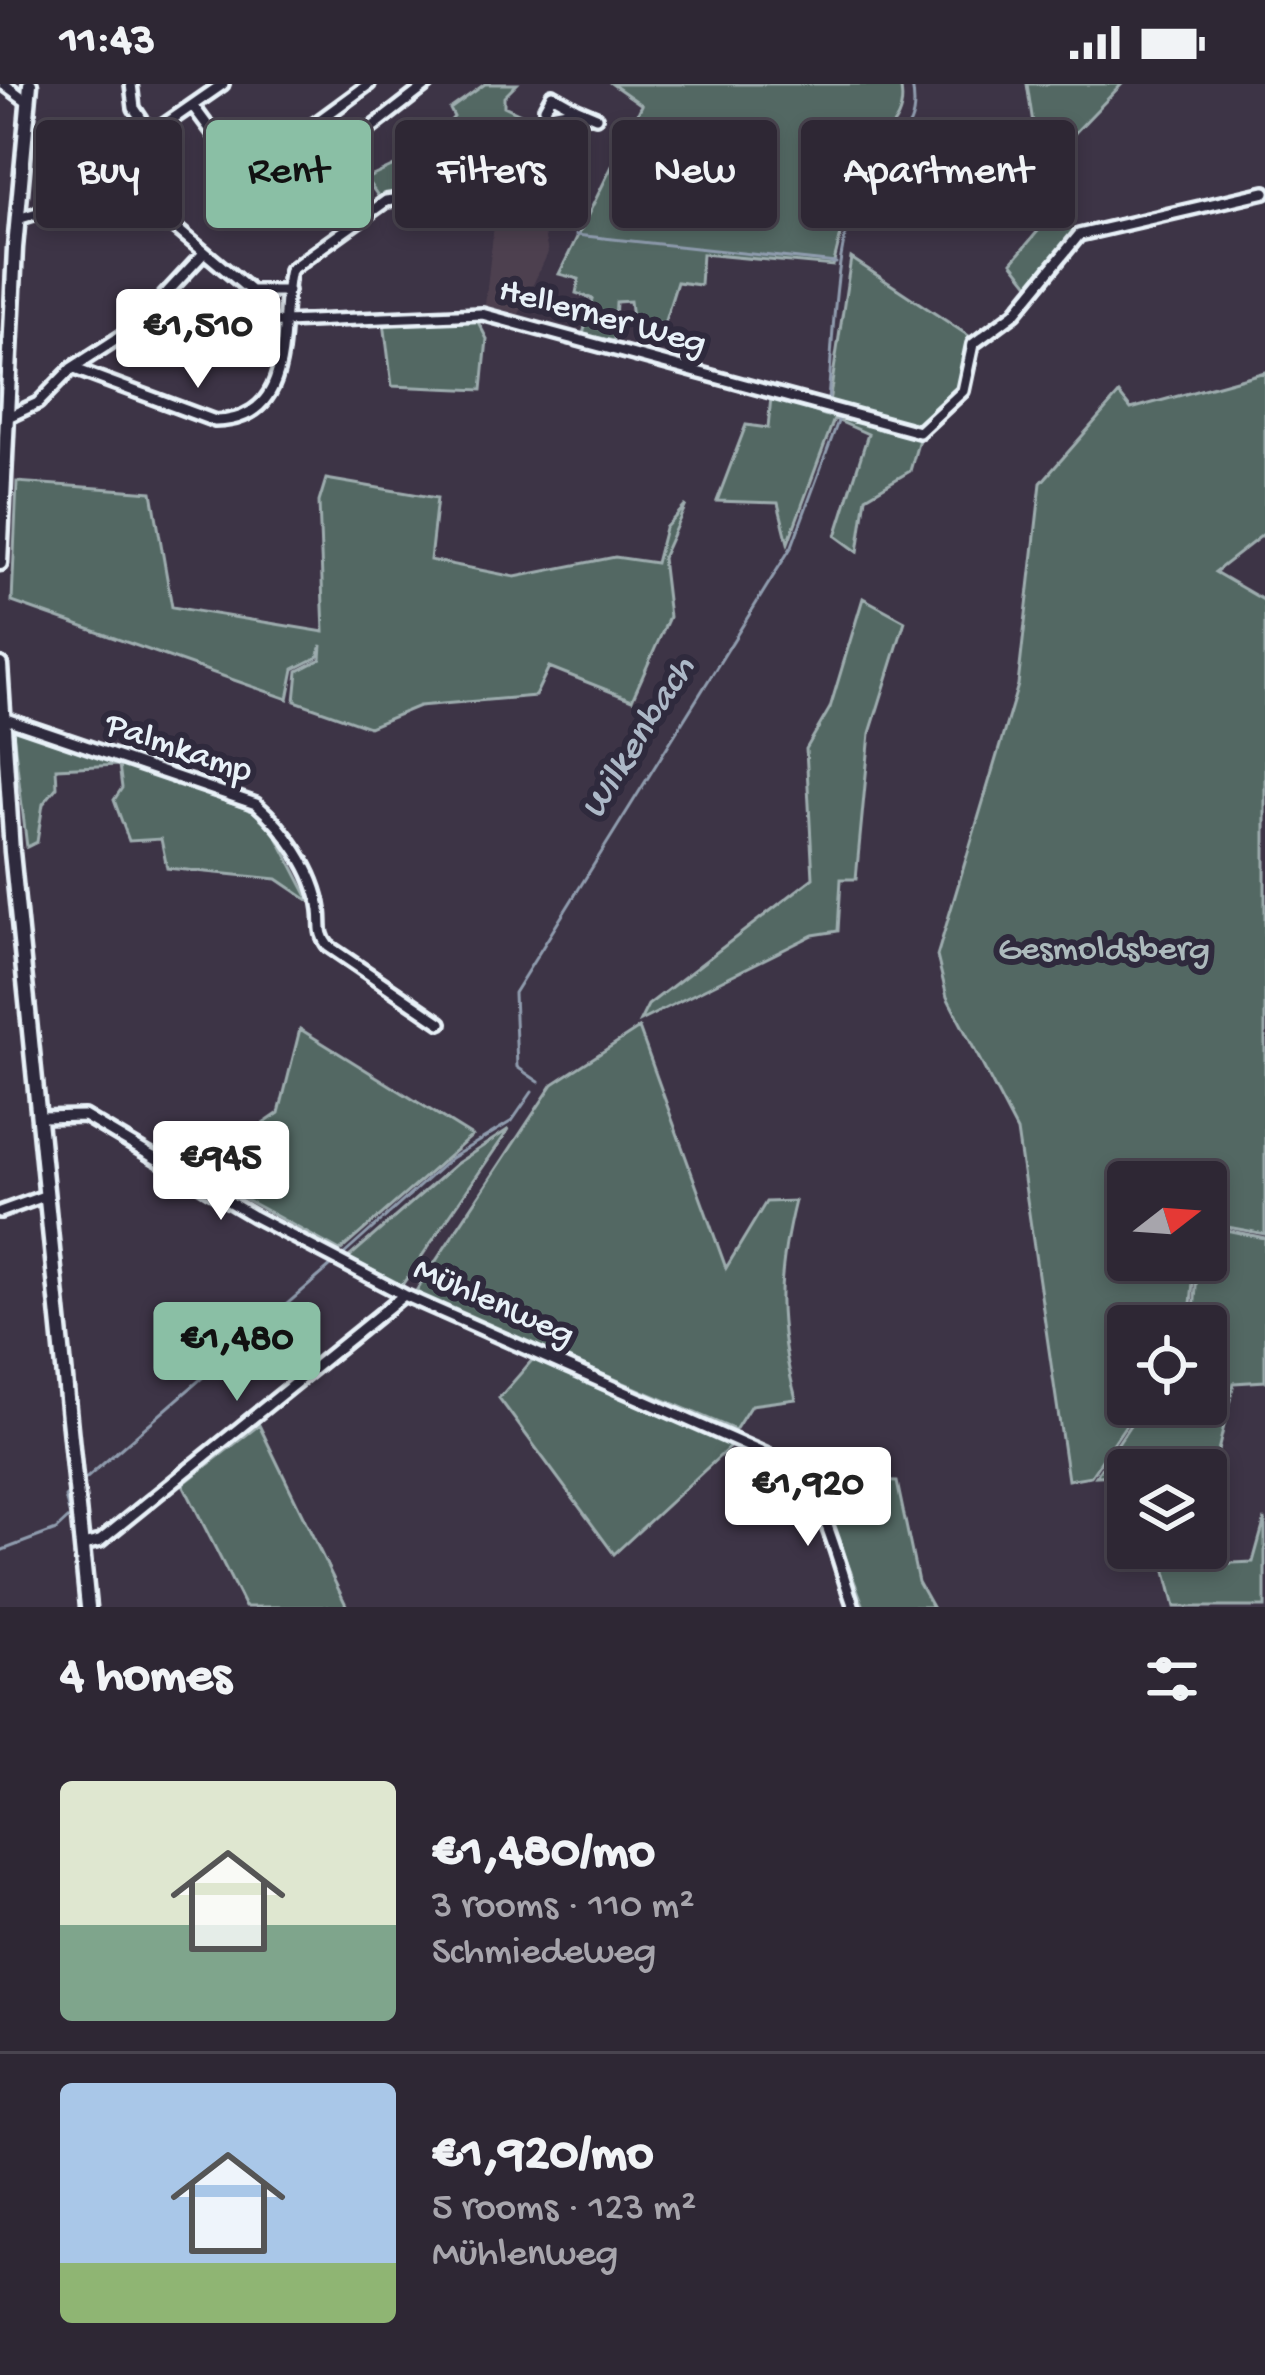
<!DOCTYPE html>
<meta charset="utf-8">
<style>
body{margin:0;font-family:"Gochi Hand",sans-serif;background:#3a3340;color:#f1f3f6;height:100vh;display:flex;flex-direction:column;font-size:45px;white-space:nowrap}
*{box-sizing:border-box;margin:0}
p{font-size:39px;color:#a7a5ac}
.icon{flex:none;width:66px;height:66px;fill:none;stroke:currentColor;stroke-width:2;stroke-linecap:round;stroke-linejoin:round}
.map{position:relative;height:1523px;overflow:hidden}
.details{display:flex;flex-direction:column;background:#2e2734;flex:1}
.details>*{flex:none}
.hud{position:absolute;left:36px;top:36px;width:1194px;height:108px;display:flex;gap:24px}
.needle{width:78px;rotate:73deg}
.fabs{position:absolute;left:1107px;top:1077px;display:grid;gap:24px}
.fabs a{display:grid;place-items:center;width:120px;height:120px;border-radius:12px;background:#2e2734;box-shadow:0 6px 18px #0003,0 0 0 3px #49444f;font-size:60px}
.price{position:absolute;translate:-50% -102px;padding:0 27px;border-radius:12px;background:#fff;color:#222;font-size:39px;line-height:78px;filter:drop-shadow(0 3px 6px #0008)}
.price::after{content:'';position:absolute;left:50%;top:72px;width:36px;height:27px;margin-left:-18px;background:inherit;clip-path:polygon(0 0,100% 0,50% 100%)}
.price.on{background:#8abfa5;color:#111}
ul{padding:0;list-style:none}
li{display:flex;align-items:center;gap:36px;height:300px;padding:0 60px}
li+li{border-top:3px solid #49444f}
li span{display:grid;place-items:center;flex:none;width:336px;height:240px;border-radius:12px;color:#555}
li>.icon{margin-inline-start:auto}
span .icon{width:144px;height:144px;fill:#fffc;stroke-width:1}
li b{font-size:51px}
h2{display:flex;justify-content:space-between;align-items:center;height:144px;padding:0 60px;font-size:51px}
.chip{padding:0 42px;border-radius:12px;background:#2e2734;box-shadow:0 6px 18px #0003,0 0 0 3px #49444f;font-size:42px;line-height:108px}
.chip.on{background:#8abfa5;color:#111}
.status{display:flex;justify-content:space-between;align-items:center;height:84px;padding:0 60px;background:#2e2734;direction:ltr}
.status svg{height:33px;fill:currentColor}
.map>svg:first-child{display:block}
.built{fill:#4e4150}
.green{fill:#526863;stroke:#9dacae;stroke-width:3}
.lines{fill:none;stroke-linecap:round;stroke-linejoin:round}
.stream{stroke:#8f9cae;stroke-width:3}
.minor-casing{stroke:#e8f1f8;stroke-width:18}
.tertiary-casing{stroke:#e8f1f8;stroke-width:21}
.minor{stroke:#2f2a3d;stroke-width:9}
.tertiary{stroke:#2f2a3d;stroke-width:12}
.labels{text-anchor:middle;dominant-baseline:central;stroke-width:12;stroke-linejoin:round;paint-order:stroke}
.street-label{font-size:36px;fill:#e8f1f8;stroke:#2f2a3d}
.park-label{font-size:36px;fill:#acbabc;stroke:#2f2a3d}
.water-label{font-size:39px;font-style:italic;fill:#acb8c7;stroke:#2f2a3d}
</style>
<div class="status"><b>11:43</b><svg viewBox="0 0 49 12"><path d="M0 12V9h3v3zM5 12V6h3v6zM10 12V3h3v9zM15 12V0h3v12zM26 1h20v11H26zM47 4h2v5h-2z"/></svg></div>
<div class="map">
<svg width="1265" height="1523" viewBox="0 0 1265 1523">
<rect width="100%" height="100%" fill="#3d3446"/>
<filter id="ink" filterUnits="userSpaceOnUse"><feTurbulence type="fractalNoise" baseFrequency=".00833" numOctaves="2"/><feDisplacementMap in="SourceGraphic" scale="24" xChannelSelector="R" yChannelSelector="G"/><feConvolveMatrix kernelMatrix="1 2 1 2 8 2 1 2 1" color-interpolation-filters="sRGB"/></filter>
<g filter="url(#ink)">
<path class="built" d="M541 135 548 169 519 230 485 221 494 141Z"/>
<path class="green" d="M485 0H517L504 13V22L531 35 478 42 442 61 447 98 401 104 402 111 381 116 366 95 420 70 454 33 450 25Z
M612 0H900C911 45 871 54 858 90 847 119 841 152 833 182L702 170 700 201 677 198 664 240 632 235 630 217 616 218 614 257 583 250 593 215 576 209 579 195 559 190 642 21Z
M1027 0H1122L1040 85Z
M1054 128 1075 148 1030 201 1012 178Z
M851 174 969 252 962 298 923 341 910 387 866 413 858 468 836 452 868 350 834 335 788 459 778 419 717 417 746 341 768 344 771 313 827 332Z
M477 236 487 255 482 306 392 302 384 238Z
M1265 288V449L1215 488 1265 517V1150L1206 1139V1098H1128V1176H1195L1189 1242H1128V1320H1140L1091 1392 1068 1396 1017 1047 947 913 937 872 1018 601 1041 399 1119 310 1131 325Z
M326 395 437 414 430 476 515 493 615 473 656 479 665 444 686 421 662 474 669 533 632 616 549 583 535 612 419 622 369 643 295 617 298 587 321 575 322 561 318 573 294 585 288 615 12 518 17 398 152 408 172 523 324 548 319 418Z
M863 514 905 537 870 649 856 795H841L838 847 813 851 640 937 648 921 813 794 806 665 830 624Z
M16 642 253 727 274 747 311 818 277 795 167 784 161 755 129 757 114 716 122 704 119 681 56 684 57 703 43 720 37 758 27 763 13 648Z
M639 944 726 1184 766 1118 795 1117C776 1194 776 1239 796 1315L751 1321 735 1346 414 1210 553 1000Z
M300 945 472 1052 340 1167 194 1087 279 1029Z
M509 1045 402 1201 348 1174 456 1080Z
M1206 1142 1265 1154V1297L1234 1299 1206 1418V1386L1096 1392 1144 1320H1206V1242H1193L1198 1176H1206Z
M534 1274 733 1360 614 1470 499 1314Z
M259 1341 347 1523H245L183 1400Z
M816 1395 897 1398 918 1498 932 1523H864Z
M1265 1435V1523H1175L1160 1464H1195L1193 1481 1253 1478Z"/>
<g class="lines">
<path class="stream" d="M576 151 836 179
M843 321 828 316C834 249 833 145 870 87 893 51 922 54 912 0
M539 998 517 983 514 909 792 462 840 332
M342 1172 451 1074 512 1037 532 1008
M81 1399 332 1181
M0 1467 56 1446 70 1433 65 1413 69 1409"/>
<g class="minor-casing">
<path id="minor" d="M4 0 27 17
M131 0 134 24 152 51
M193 22 260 113 241 126 227 105 246 92
M327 31 344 55 325 67 309 44 369 0
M546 31 577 25 596 33
M476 47 482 103
M510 47 517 97
M344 55 352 59 428 0
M103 83 251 207H288
M260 113 325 67
M18 135 37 129 223 0
M134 244 204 169
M72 284 215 337C301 335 277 237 290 186L386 117 555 92 545 24 552 11 577 25
M8 333 38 319 72 284 134 244 482 230 919 348 963 307 973 260 1015 229 1079 151 1265 108
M0 633 256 720C284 744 315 787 320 826 322 842 318 849 328 862L441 939
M41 1033 84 1032 253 1132 404 1211 786 1379C825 1407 837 1479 854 1523
M0 1128 47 1111
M83 1461 100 1457 404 1211"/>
</g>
<g class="tertiary-casing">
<path id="tertiary" d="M0 479 15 164 30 0
M0 581 12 768 88 1523"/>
</g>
<use href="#minor" class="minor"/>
<use href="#tertiary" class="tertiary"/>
</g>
</g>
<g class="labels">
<g class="street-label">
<text transform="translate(602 235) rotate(15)">Hellerner Weg</text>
<text transform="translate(178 666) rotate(19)">Palmkamp</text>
<text transform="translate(493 1220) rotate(24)">Mühlenweg</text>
</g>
<g class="park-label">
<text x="1104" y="867">Gesmoldsberg</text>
</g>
<g class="water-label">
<text transform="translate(640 655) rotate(-58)">Wilkenbach</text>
</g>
</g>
</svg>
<div class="fabs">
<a><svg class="needle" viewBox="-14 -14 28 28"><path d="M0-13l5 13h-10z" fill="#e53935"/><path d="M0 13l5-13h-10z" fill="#a7a5ac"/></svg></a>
<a><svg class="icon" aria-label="locate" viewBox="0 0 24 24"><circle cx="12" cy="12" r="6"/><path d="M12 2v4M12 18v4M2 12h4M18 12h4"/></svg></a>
<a><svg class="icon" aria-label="layers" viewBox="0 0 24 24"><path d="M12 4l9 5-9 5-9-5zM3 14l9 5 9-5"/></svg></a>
</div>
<b class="price" style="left:198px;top:307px">€1,510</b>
<b class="price" style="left:221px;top:1139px">€945</b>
<b class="price on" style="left:237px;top:1320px">€1,480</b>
<b class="price" style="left:808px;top:1465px">€1,920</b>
<div class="hud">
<a class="chip">Buy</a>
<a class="chip on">Rent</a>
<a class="chip">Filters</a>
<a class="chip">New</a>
<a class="chip">Apartment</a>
</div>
</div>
<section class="details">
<h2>4 homes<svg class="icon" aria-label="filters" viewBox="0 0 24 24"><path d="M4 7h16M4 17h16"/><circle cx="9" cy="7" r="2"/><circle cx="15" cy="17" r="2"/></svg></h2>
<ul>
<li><span style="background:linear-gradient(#dfe7d0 60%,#7fa58c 0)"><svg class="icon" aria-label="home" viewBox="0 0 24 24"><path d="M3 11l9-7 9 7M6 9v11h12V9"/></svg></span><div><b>€1,480/mo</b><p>3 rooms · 110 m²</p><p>Schmiedeweg</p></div></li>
<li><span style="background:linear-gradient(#a9c7e8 75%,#8fb573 0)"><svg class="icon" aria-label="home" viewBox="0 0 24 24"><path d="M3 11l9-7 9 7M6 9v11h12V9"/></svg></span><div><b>€1,920/mo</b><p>5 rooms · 123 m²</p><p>Mühlenweg</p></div></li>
</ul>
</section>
